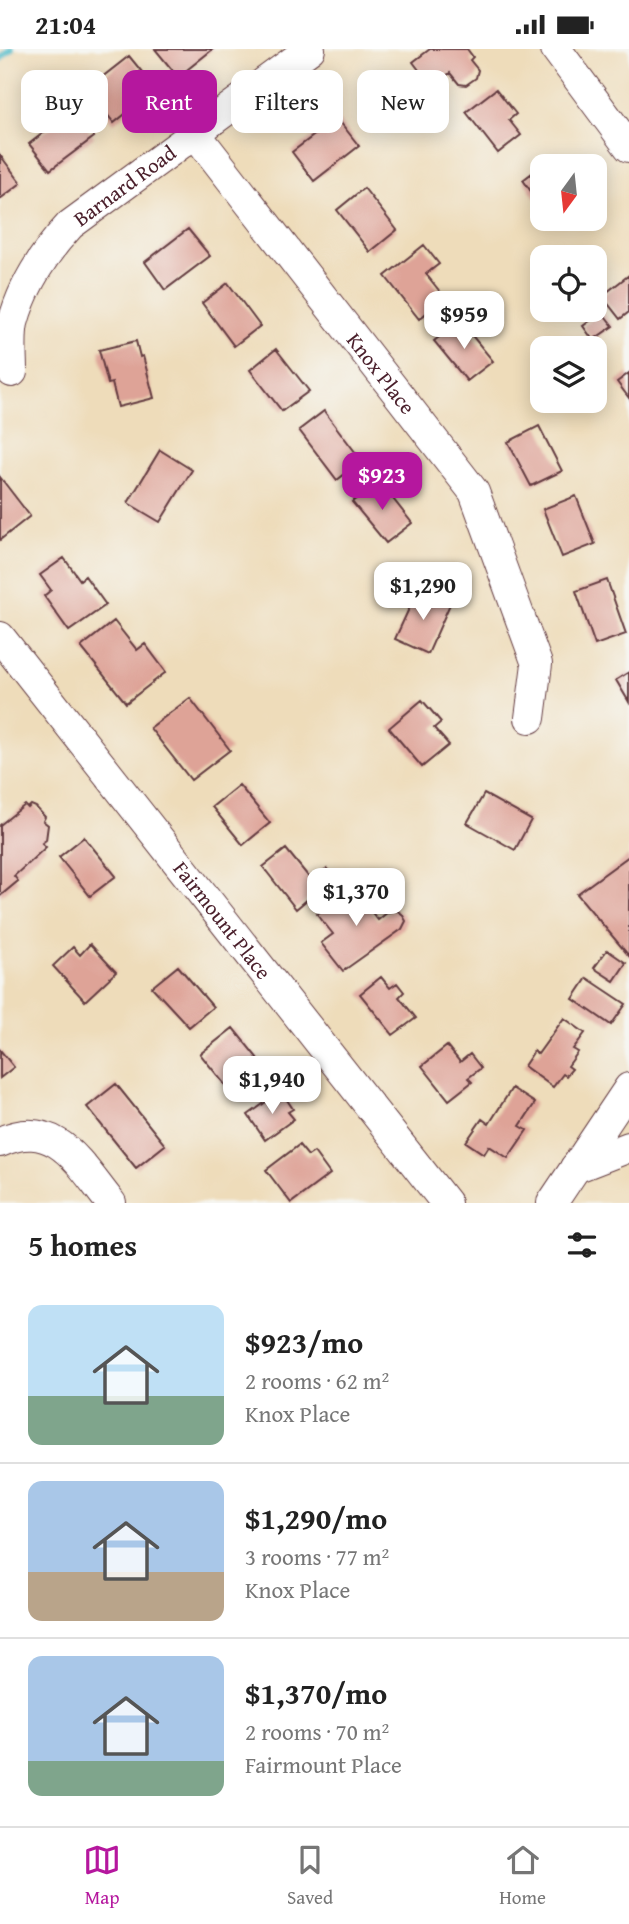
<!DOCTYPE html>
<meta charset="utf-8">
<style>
body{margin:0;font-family:"Gentium Book Plus",serif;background:#f6f6f6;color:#222;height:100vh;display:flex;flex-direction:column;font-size:26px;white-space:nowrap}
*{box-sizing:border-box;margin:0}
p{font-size:23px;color:#767676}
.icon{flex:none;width:38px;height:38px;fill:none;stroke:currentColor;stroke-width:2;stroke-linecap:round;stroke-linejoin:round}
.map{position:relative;height:1154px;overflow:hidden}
.panel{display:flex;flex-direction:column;background:#fff;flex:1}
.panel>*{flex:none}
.hud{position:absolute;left:21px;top:21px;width:588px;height:63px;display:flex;gap:14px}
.needle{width:46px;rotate:195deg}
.fabs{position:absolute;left:530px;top:105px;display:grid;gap:14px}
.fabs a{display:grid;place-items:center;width:77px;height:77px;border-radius:14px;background:#fff;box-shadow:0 4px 18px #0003;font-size:35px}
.price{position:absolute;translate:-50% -60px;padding:0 16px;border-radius:14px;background:#fff;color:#222;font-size:23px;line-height:46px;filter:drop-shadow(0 2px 4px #0008)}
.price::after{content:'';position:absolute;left:50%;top:42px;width:21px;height:16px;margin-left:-10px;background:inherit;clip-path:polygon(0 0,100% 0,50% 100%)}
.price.on{background:#b5179e;color:#fff}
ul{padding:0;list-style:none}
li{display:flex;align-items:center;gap:21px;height:175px;padding:0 28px}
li+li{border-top:2px solid #e0e0e0}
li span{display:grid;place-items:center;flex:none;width:196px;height:140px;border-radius:14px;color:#555}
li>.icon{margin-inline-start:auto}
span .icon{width:84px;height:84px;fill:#fffc;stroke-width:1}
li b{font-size:30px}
h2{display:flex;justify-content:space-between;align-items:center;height:84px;padding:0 28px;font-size:30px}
.chip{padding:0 24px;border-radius:14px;background:#fff;box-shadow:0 4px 18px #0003;font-size:24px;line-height:63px}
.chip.on{background:#b5179e;color:#fff}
.status{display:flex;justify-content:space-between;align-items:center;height:49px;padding:0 35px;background:#fff;direction:ltr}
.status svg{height:19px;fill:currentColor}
.tabs{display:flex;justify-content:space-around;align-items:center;height:98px;border-top:2px solid #e0e0e0;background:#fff;font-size:19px;color:#767676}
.tabs a{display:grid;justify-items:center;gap:4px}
.tabs .on{color:#b5179e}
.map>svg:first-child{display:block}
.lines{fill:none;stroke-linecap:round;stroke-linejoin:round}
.stream{stroke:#4cb9c7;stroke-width:7}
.building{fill:#dea397}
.minor-casing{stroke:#633b40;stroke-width:32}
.minor{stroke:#fff;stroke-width:30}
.labels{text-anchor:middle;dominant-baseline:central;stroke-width:7;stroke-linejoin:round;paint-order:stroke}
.street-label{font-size:21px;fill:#4a1f2b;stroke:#f6f6f2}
</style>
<div class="status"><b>21:04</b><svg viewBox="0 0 49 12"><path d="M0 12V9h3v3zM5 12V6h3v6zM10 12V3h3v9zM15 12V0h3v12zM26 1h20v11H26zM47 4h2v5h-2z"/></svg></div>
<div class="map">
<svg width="629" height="1154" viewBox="0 0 629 1154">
<rect width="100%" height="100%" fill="#f6f6f2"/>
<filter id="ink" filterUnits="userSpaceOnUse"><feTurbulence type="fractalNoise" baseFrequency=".0143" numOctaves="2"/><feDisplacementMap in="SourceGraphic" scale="14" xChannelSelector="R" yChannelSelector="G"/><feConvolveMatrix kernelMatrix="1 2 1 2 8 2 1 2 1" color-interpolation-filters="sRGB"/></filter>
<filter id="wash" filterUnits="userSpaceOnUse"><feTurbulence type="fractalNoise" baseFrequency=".00686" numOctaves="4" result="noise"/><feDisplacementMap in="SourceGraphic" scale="28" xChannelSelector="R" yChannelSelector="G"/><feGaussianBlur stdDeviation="1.57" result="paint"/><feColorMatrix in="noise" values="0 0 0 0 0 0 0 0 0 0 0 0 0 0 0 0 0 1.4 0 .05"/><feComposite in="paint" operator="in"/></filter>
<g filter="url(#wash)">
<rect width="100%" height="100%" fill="#eedcba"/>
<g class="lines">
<path class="stream" d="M0 10 11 0"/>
</g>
<g id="blocks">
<path class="building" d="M155 0H213L178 28Z
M430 0H467L473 8 470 11 478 21 476 29 466 36 459 35 450 24 432 38 413 13Z
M129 7 156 40 114 74 87 40Z
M496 40 516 65 509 71 521 86 498 104 466 63Z
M73 61 94 88 50 121 29 95Z
M337 69 359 97 314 132 292 103Z
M0 106 21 134 0 150Z
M549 111 554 117H542V158L523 131Z
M364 139 397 181 370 203 337 161Z
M188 180 210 207 165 241 145 213Z
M424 196 439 215 426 225 445 249 419 270 385 227Z
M629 226V263L620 270 602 247Z
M228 234 260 277 234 297 202 254Z
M602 263 613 277 593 291 583 277Z
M460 272 493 312 467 332 434 292Z
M136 292 140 308 143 307 154 349 118 358 112 334 108 335 99 301Z
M276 300 309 342 282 362 250 321Z
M629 324V349L617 333Z
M324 362 362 412 337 431 299 381Z
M539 377 562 422 531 437 508 393Z
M160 401 192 421 160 473 128 454Z
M0 428 30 467 0 491Z
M379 432 412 474 386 494 352 453Z
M576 447 595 495 562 508 543 460Z
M64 509 80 531 85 527 106 556 69 582 44 547 51 541 40 526Z
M607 531 626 585 595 596 576 542Z
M418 540 450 555 428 605 395 590Z
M114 572 137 601 145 595 166 623 126 654 81 598Z
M629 623V653L616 631Z
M190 649 230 701 191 731 150 679Z
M422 651 441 673 434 679 449 696 422 718 389 679Z
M239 736 270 774 243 796 212 758Z
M484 745 531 771 515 801 467 774Z
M25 756 28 759 31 756 36 758 45 768 43 772 48 776 46 791 42 794 46 798 14 827 18 832 0 847V776Z
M84 788 116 827 90 847 59 808Z
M286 800 312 832 327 820 334 828 296 860 263 818Z
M629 807V907L577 845Z
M355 835 369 853 366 856 378 871 388 863 396 861 402 865 406 872 402 880 343 922 321 894 333 885 317 865Z
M90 895 116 923 85 952 53 917 73 898 80 906Z
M607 901 626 914 614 932 594 919Z
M178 917 213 958 189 978 152 938Z
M381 928 390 939 397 934 404 943 399 948 416 969 393 986 360 945Z
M587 929 626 955 611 976 573 950Z
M564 969 585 984 573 1000 578 1003 568 1017 572 1020 566 1027 563 1025 553 1038 524 1017 534 1002 538 1005Z
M233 979 263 1016 230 1042 200 1005Z
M447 997 460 1013 470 1005 481 1019 468 1029 472 1033 449 1051 422 1017Z
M0 1001 14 1018 0 1029Z
M116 1035 165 1096 136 1119 87 1058Z
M512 1039 535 1054 520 1077 527 1081 508 1109 489 1097 484 1105 466 1093 482 1070 489 1075Z
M281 1042 293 1060 288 1063 294 1070 265 1091 248 1066Z
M299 1096 308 1107 314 1103 330 1125 291 1154 266 1121Z"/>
</g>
</g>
<g filter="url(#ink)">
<use href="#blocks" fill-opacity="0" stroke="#633b40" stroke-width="2"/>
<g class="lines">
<g class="minor-casing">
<g id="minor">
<path d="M556 0 629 98"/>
<path id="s1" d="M195 84 474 443 537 615 530 669"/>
<path id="s2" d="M12 323C12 308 10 289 13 274 23 236 44 204 70 176L310 0"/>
<path id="s3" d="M0 588 446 1154"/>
<path d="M0 1093C56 1067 80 1116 111 1154"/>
<path d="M575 1119 629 1098"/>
<path d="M552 1154 629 1039"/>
</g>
</g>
<use href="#minor" class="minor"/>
</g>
</g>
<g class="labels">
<g class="street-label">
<text stroke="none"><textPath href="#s2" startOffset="231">Barnard Road</textPath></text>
<text stroke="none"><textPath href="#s1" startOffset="304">Knox Place</textPath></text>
<text stroke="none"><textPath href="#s3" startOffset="360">Fairmount Place</textPath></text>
</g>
</g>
</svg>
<div class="fabs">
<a><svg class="needle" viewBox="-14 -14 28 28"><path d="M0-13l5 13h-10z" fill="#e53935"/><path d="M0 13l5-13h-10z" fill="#767676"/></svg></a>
<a><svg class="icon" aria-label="locate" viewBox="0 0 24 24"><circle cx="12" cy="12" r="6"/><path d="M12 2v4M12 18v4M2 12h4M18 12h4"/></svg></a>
<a><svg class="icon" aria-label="layers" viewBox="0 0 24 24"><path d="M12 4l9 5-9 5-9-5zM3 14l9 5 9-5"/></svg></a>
</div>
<b class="price" style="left:464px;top:302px">$959</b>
<b class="price on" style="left:382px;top:463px">$923</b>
<b class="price" style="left:423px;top:573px">$1,290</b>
<b class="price" style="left:356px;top:879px">$1,370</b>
<b class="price" style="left:272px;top:1067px">$1,940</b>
<div class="hud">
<a class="chip">Buy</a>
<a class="chip on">Rent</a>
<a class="chip">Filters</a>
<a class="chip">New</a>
</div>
</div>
<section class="panel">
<h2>5 homes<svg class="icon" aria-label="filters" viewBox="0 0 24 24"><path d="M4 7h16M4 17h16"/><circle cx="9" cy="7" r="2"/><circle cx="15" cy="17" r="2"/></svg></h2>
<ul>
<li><span style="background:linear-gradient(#bfe0f5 65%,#7fa58c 0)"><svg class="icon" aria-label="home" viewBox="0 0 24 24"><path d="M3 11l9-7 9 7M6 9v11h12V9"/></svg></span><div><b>$923/mo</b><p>2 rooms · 62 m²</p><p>Knox Place</p></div></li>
<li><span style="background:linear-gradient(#a9c7e8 65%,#b9a48a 0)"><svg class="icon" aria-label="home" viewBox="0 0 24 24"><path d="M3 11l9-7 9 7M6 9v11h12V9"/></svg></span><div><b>$1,290/mo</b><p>3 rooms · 77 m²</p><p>Knox Place</p></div></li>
<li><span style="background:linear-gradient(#a9c7e8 75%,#7fa58c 0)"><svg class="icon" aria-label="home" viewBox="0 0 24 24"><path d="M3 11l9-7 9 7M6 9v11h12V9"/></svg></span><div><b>$1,370/mo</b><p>2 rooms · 70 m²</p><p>Fairmount Place</p></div></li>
</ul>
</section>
<nav class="tabs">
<a class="on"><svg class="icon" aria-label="map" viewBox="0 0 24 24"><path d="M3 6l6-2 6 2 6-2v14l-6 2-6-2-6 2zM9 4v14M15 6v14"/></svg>Map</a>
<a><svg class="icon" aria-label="saved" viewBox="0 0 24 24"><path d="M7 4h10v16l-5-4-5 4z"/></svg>Saved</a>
<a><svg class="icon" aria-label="home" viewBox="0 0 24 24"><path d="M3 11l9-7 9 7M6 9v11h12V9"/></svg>Home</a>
</nav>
